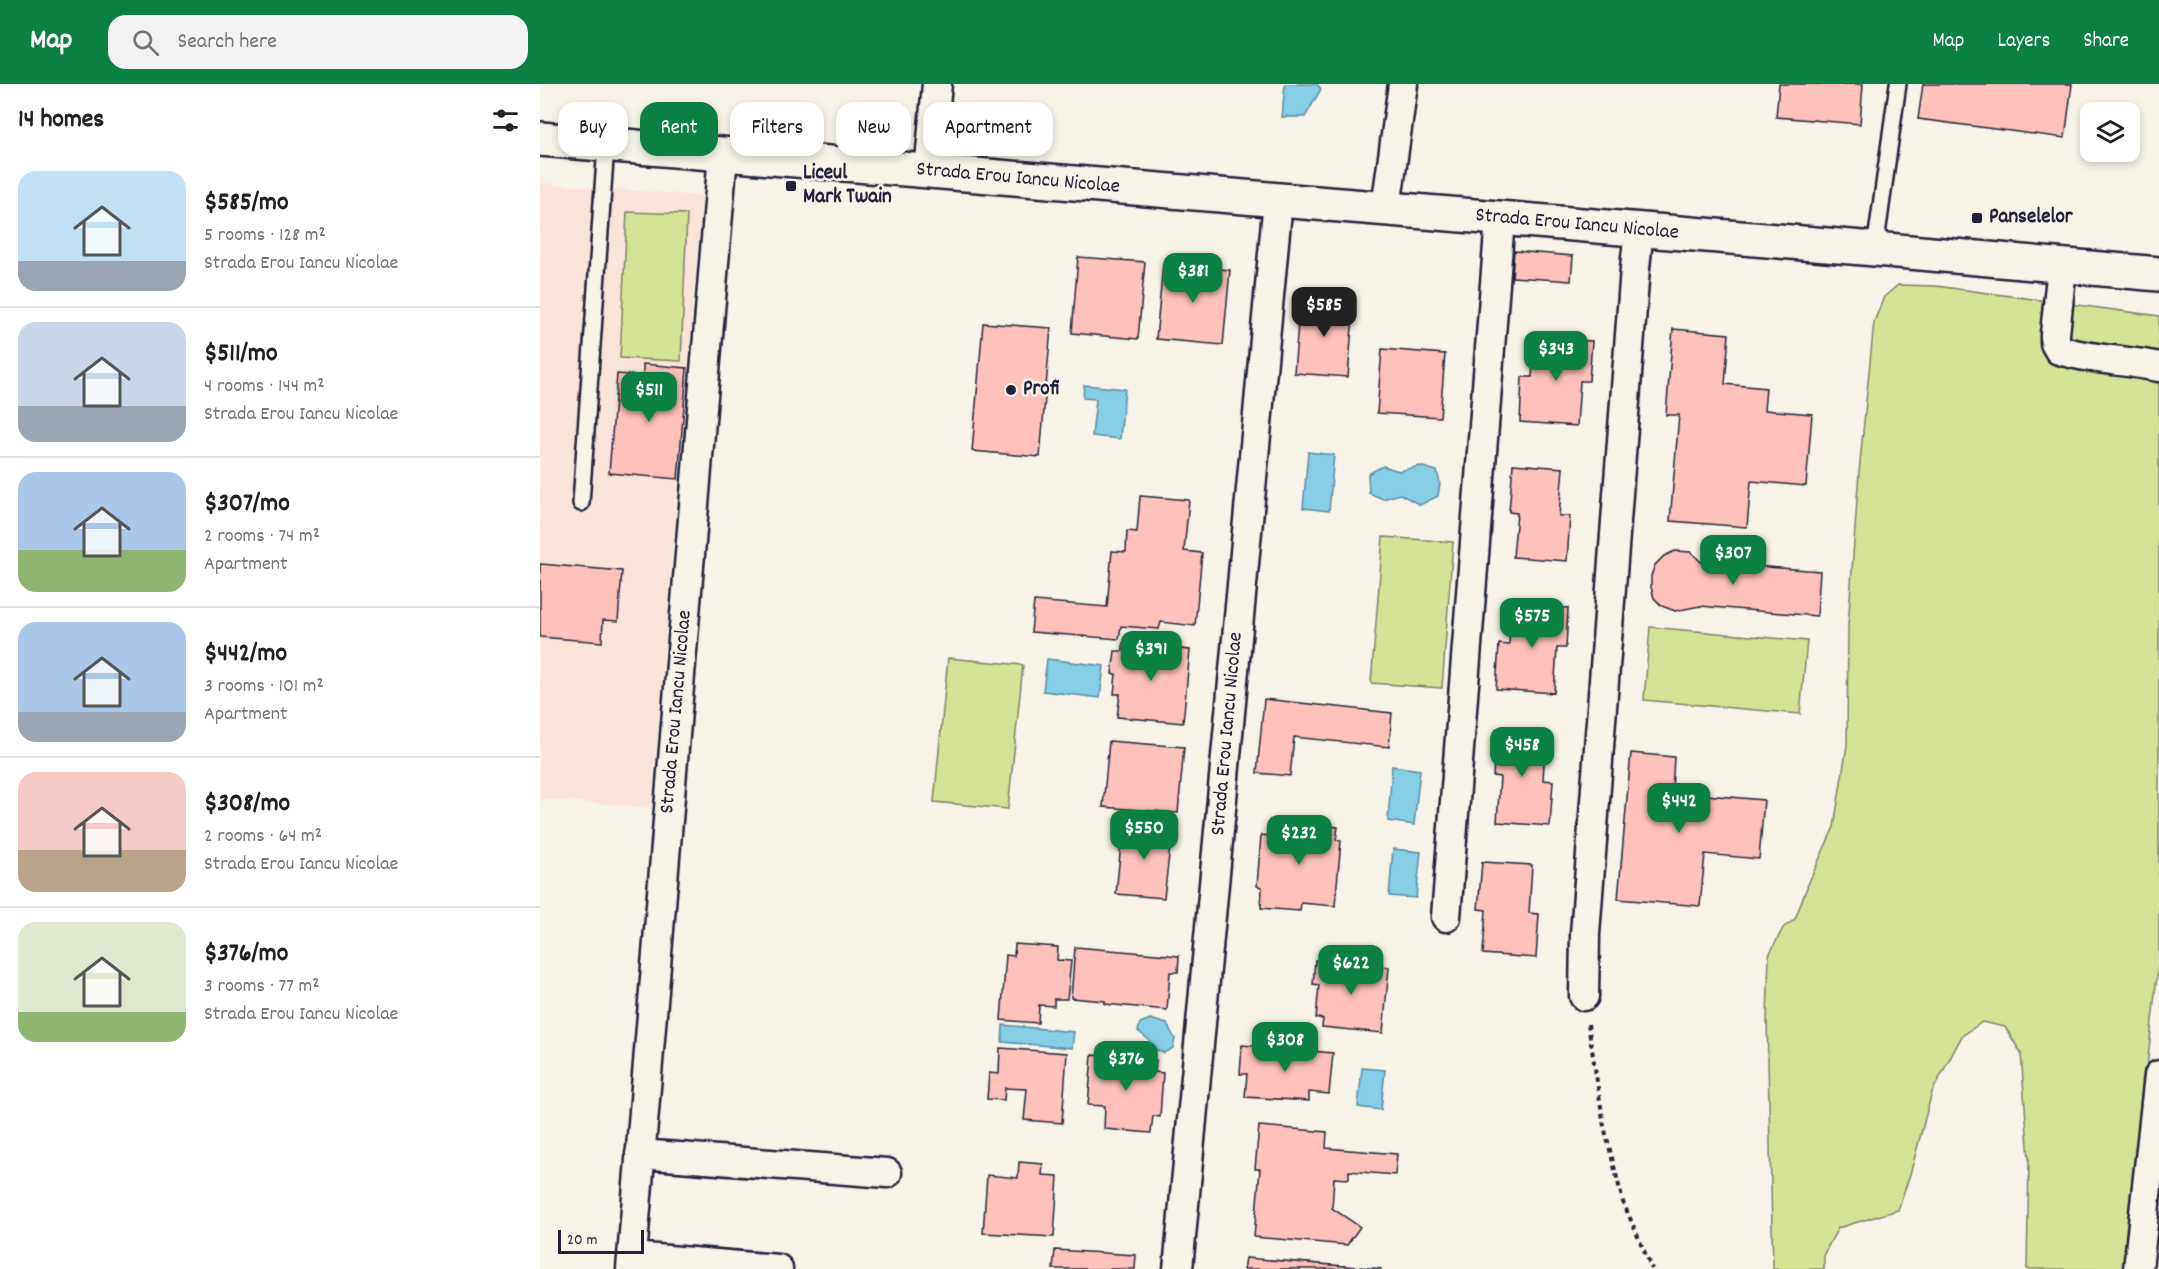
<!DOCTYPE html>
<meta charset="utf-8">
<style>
body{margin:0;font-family:Dekko,sans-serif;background:#f2f2f2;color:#202124;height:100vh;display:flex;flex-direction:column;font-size:22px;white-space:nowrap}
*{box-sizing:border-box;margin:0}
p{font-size:20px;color:#757577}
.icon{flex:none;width:33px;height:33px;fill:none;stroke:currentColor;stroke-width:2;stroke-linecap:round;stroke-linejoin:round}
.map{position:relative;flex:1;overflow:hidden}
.panel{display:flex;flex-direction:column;background:#fff;width:540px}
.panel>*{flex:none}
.guide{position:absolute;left:18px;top:18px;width:570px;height:54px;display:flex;gap:12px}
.controls{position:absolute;left:1540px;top:18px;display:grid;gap:12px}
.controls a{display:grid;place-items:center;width:60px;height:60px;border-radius:12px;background:#fff;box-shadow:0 3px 9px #0003;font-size:30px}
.scale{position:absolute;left:18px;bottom:15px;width:86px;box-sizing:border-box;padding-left:6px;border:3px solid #22223b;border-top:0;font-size:16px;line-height:21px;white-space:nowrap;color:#22223b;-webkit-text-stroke:4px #f7f3e8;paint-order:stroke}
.price{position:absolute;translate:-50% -51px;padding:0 14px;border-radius:12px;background:#0b8043;color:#fff;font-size:20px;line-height:39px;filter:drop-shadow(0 2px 3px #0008)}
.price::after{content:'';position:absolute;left:50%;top:36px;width:18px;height:14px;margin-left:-9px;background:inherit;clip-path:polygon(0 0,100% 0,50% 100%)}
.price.on{background:#222;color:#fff}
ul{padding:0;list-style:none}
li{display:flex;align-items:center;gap:18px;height:150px;padding:0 18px}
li+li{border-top:2px solid #e0e0e0}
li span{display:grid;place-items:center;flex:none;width:168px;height:120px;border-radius:18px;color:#555}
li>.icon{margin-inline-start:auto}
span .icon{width:72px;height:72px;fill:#fffc;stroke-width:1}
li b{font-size:26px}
h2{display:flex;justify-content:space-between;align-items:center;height:72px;padding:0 18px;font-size:26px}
.chip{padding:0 21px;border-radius:18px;background:#fff;box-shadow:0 3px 9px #0003;font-size:21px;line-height:54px}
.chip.on{background:#0b8043;color:#fff}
header{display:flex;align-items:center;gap:36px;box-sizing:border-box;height:84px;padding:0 30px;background:#0b8043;color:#fff}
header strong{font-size:28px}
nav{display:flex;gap:33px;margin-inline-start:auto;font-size:21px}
.search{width:420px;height:54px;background:#f2f2f2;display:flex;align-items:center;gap:15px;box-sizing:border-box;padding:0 21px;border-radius:18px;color:#757577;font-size:22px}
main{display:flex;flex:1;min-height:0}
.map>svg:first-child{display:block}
.built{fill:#f9e4da}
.green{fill:#d5e396;stroke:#7c8268;stroke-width:1.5}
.water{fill:#85cee6;stroke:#5d89a2;stroke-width:1.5}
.building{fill:#fec2ba;stroke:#22223b;stroke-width:1.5}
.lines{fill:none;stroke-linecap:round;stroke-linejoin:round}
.lane-casing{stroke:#22223b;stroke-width:20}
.street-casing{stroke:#22223b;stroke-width:33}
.secondary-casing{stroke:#22223b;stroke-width:38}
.path{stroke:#22223b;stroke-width:4;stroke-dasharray:4.5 4.5;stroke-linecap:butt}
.lane{stroke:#f7f3e8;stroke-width:15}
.street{stroke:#f7f3e8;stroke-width:28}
.secondary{stroke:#f7f3e8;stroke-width:33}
.poi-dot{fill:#22223b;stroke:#f7f3e8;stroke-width:2}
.labels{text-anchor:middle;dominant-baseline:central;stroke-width:5;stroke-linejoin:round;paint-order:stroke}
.poi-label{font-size:21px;font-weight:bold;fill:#22223b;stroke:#f7f3e8;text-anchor:start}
.street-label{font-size:21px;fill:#22223b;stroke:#f7f3e8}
</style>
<header>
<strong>Map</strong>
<div class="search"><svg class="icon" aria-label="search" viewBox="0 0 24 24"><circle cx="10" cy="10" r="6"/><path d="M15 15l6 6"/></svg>Search here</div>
<nav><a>Map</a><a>Layers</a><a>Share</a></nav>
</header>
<main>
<section class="panel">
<h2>14 homes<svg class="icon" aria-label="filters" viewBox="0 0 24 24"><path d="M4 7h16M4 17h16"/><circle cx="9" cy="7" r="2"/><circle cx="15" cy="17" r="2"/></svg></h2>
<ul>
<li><span style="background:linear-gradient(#bfe0f5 75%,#9aa5b1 0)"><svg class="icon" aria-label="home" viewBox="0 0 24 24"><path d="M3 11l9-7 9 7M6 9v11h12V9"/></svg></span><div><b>$585/mo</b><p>5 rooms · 128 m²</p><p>Strada Erou Iancu Nicolae</p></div></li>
<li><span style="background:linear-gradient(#c9d6e8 70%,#9aa5b1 0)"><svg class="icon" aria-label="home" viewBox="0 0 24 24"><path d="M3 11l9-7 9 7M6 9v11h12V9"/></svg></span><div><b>$511/mo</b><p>4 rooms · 144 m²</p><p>Strada Erou Iancu Nicolae</p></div></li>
<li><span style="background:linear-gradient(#a9c7e8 65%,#8fb573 0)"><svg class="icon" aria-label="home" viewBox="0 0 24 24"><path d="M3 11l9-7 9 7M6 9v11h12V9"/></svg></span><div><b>$307/mo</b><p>2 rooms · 74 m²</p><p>Apartment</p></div></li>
<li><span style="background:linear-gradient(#a9c7e8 75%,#9aa5b1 0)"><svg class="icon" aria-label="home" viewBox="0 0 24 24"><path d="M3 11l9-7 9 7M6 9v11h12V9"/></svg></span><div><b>$442/mo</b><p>3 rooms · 101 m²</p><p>Apartment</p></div></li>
<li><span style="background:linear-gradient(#f6c9c9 65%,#b9a48a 0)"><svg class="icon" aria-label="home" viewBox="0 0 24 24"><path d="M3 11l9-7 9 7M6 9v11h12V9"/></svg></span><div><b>$308/mo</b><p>2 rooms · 64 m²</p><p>Strada Erou Iancu Nicolae</p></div></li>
<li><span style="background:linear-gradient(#dfe7d0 75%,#8fb573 0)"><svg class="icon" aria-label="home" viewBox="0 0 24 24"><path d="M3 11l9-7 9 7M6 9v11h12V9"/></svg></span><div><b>$376/mo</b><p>3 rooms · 77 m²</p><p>Strada Erou Iancu Nicolae</p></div></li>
</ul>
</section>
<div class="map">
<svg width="1619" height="1185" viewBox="0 0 1619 1185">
<rect width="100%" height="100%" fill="#f7f3e8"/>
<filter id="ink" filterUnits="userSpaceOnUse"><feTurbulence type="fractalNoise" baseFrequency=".0167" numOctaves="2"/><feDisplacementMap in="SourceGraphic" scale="12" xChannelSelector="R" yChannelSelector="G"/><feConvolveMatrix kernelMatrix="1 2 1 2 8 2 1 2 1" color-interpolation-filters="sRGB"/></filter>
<g filter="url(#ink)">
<path class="built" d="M0 99 162 112 111 724 0 715Z"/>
<path class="green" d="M87 128 147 130 141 277 80 274Z
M1358 201 1396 202 1619 232V873L1585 1185H1487L1489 1076 1481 969 1465 943 1442 938 1422 952 1392 1008 1371 1087 1358 1126 1298 1144 1284 1170V1185H1233L1227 936 1229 871 1243 844 1255 835 1269 798 1294 743 1307 661 1308 542 1319 388 1334 238 1344 213Z
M843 453 913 458 902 604 831 599Z
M1110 543 1267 557 1260 630 1104 616Z
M408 574 483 581 468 725 394 718Z"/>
<path class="water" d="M745 0H777L781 5 765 33H742Z
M544 301 585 305 580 355 552 352 556 315 543 314Z
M768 368 794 371 789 427 763 424Z
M843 382 859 387 880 382 897 387 900 399 898 412 880 421 860 410 843 415 829 409 828 390Z
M507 575 564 582 560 614 503 607Z
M852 682 880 686 874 741 848 737Z
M853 765 881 768 876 814 849 812Z
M610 935 627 940 635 955 633 964 624 969 612 964 609 956 598 947 600 939Z
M463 941 534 948 532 964 462 958Z
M822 984 845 986 841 1026 818 1023Z"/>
<path class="building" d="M1239 0H1323L1320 40 1236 33Z
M1383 0H1532L1525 54 1378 35Z
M974 167 1033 172 1031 197 972 193Z
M538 173 605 178 598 255 532 249Z
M623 180 690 186 683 261 616 255Z
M760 214 814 218 808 293 754 289Z
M443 239 511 244 500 373 432 367Z
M1133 245 1189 250 1185 300 1226 304 1224 326 1272 330 1266 402 1211 397 1207 443 1130 437 1139 331H1126Z
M995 254 1052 257 1049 297H1040L1037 342 980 338 982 293H992Z
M842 265 905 270 900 333 837 329Z
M103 280 147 284 138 395 69 389 77 290 103 292Z
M973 380 1023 384 1019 432H1030L1027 477 973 473 977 429 969 428Z
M600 412 649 416 644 467 662 469 655 542 621 538 619 545 581 542 579 555 491 548 494 517 567 523 572 467 586 468 587 447 597 448Z
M1135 467 1151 468 1161 478 1280 487 1277 532 1160 522 1135 527 1122 522 1114 514 1111 503V492L1115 481 1124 472Z
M0 480 82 487 78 537 63 536 62 558 0 553Z
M971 521 1028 524 1026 564H1017L1014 609 956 605 959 560 969 561Z
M583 559 650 566 643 639 577 633 580 610H574L576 590H572L575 567H583Z
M724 615 852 629 849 663 754 653 750 692 717 689Z
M956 645 1006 648 1003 696 1013 697 1010 742 957 738 960 693 953 692Z
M569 657 644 663 638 729 563 723Z
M1091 669 1134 673 1132 708 1224 716 1219 775 1165 770 1160 822 1078 815Z
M730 736 798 743 796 756 801 757 795 822 761 819 760 827 721 824 722 803 717 802 721 751 729 752Z
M583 739 632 745 624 814 576 810Z
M942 778 992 781 989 829 999 830 996 874 943 870 946 826 938 825Z
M475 860 518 863 517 876 531 877 527 915H514V922L499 921 498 939 461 936 466 871 474 872Z
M535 863 639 872 638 888H630L627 926 565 920V917L531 914Z
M775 876 849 883 843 949 782 943 783 935 776 934 779 901 773 900Z
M702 961 793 969 789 1010 769 1008V1017L705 1013 707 990H700Z
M460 964 527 969 522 1039 484 1036 487 1005 465 1004 464 1016 447 1015 449 989 459 990Z
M552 971 616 976 615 988 623 989 620 1033 613 1032 611 1049 564 1045 565 1022 548 1021Z
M719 1042 787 1048 786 1064 857 1070 855 1091 809 1087V1095L794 1094 792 1124 820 1143 807 1161 714 1153 720 1085H715Z
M479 1078 503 1080 502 1091 518 1092 514 1153 443 1149 447 1091 478 1094Z
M515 1166 596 1171 595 1185H513Z
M706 1174 842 1185H704Z"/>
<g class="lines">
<g class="lane-casing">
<path id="lane" d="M1335 165 1358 0
M41 419 66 61"/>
</g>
<g class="street-casing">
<path id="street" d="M389 88 397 0
M846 124 863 0
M1522 182 1515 250V259L1519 266C1551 276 1586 276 1619 283
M906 833 960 135
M1044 912 1045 850 1095 184 1099 146
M100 1070 347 1089
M92 1173 238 1185
M91 1185 183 70
M638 1185 738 116
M1598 1185 1619 991"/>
</g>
<g class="secondary-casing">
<path id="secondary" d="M0 55 1335 165 1619 190"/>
</g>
<path class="path" d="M1048 940 1064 1042 1083 1118 1112 1185"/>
<use href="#lane" class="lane"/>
<use href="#street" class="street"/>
<use href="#secondary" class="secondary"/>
</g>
</g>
<g class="poi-dot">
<rect x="245" y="96" width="12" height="12" rx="3"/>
<rect x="1431" y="128" width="12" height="12" rx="3"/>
<circle cx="471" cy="306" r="6"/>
</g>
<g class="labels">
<g class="poi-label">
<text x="263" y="90">Liceul<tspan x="263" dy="24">Mark Twain</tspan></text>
<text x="1449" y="134">Panselelor</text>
<text x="483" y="306">Profi</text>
</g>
<g class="street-label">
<text transform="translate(478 95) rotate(5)">Strada Erou Iancu Nicolae</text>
<text transform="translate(1037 141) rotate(5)">Strada Erou Iancu Nicolae</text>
<text transform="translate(137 628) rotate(-85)">Strada Erou Iancu Nicolae</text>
<text transform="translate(688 650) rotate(-85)">Strada Erou Iancu Nicolae</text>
</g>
</g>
</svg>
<div class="controls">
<a><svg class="icon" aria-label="layers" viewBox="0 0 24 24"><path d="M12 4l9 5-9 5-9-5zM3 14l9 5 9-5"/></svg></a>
</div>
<div class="scale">20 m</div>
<b class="price" style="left:653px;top:220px">$381</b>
<b class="price on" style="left:784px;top:254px">$585</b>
<b class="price" style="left:1016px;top:298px">$343</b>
<b class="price" style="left:109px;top:339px">$511</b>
<b class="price" style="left:1193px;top:502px">$307</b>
<b class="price" style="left:992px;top:565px">$575</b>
<b class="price" style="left:611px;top:598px">$391</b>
<b class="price" style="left:982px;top:694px">$458</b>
<b class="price" style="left:1139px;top:750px">$442</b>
<b class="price" style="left:604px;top:777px">$550</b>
<b class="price" style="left:759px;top:782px">$232</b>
<b class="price" style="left:811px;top:912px">$622</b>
<b class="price" style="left:745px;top:989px">$308</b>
<b class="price" style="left:586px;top:1008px">$376</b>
<div class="guide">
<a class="chip">Buy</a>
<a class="chip on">Rent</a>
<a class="chip">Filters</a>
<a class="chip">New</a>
<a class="chip">Apartment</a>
</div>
</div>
</main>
